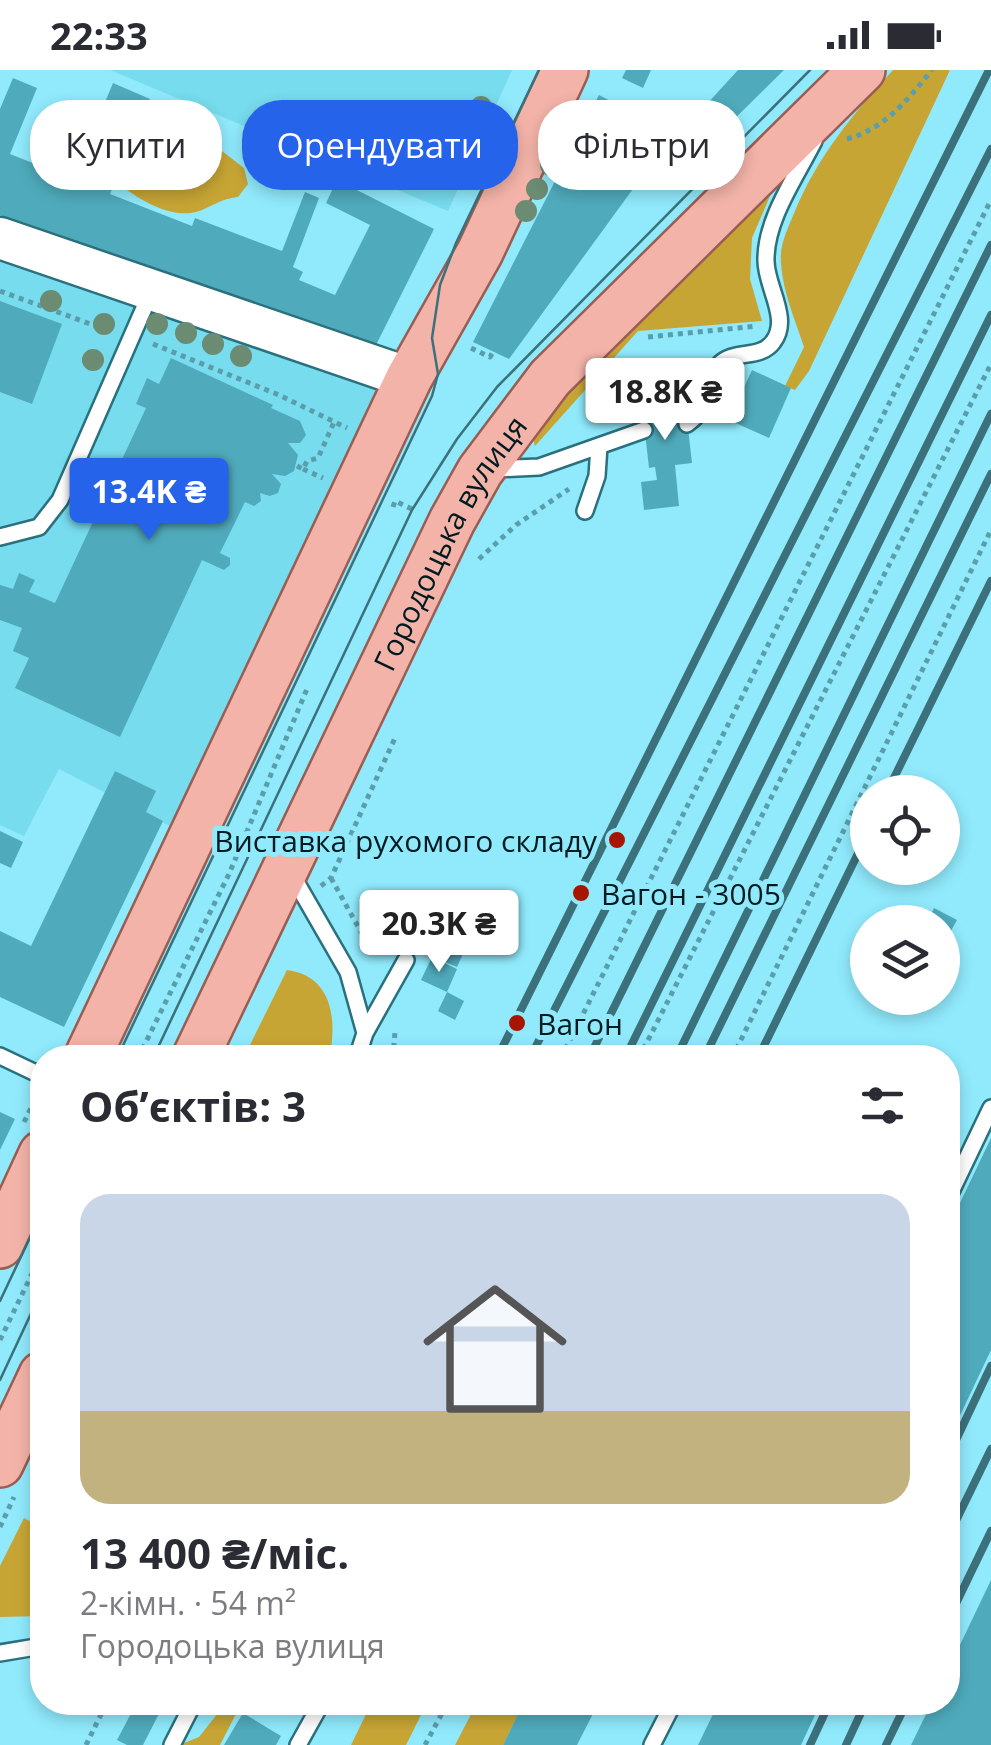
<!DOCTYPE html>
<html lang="uk">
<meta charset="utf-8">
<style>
body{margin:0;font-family:"Open Sans",sans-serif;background:#f2f2f3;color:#2b2b33;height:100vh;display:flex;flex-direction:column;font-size:38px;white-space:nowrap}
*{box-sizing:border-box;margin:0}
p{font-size:32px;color:#7c7c81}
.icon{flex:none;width:55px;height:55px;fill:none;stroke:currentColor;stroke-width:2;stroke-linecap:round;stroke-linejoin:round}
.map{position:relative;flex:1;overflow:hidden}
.details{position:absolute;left:30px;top:975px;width:930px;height:670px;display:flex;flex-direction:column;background:#fff;border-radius:40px;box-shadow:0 5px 15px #0003}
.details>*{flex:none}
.top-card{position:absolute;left:30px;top:30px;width:932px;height:90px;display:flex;gap:20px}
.buttons{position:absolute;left:850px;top:705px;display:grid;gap:20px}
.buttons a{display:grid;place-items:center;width:110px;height:110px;border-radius:50%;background:#fff;box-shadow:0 5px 15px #0003;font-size:50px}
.price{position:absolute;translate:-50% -85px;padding:0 22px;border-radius:10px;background:#fff;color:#222;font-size:32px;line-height:65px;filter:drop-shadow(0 2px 5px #0008)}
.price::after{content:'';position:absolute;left:50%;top:60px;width:30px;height:22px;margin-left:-15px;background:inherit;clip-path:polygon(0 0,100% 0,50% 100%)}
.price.active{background:#2563eb;color:#fff}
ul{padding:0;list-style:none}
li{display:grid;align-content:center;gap:20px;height:530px;padding:0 50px}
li+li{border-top:2px solid #e1e1e2}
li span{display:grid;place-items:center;height:310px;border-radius:30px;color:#555}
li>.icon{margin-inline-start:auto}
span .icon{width:180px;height:180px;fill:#fffc;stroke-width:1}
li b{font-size:42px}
h2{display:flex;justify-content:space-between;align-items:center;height:120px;padding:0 50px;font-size:42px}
.tag{padding:0 35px;border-radius:40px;background:#fff;box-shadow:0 5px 15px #0003;font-size:35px;line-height:90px}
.tag.active{background:#2563eb;color:#fff}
.status{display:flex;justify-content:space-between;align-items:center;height:70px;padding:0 50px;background:#fff;direction:ltr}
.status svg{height:28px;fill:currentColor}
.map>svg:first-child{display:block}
.built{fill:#77dcee}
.green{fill:#c7a535}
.building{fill:#4fabbc}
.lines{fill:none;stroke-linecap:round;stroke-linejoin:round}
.lane-casing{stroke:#2a717d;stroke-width:20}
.secondary-casing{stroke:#2a717d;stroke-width:45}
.primary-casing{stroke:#995d53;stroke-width:50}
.path{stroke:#5b9eab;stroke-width:5;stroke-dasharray:5 5;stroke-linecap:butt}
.lane{stroke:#fff;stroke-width:15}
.secondary{stroke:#fff;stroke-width:40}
.primary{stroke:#f3b3a8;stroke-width:45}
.tram{stroke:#3c717b;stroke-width:2.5}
.rail{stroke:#3c717b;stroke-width:8}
.tree{fill:#6b8b72}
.poi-dot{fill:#a71501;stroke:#90eafc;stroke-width:4}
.labels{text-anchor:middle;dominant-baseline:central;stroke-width:10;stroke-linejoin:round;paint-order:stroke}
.street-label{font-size:30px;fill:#001b20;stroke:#90eafc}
.poi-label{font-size:30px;fill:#001b20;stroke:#90eafc;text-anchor:start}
</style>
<div class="status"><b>22:33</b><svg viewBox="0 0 49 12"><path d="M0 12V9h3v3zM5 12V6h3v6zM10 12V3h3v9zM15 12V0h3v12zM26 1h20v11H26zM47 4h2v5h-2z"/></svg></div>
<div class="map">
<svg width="991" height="1675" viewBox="0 0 991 1675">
<rect width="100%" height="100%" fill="#90eafc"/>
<path class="built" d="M110 0H512L448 141Z
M0 182 369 311 383 322 174 758 59 699 24 766 0 755Z"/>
<path class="green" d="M893 0H950L809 301 795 320 785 316 804 277C795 250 783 222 781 194 779 175 788 158 795 141 818 86 853 44 893 0Z
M156 40 171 41 197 53 218 78 244 98 248 114 238 127C217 129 207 141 191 143 168 146 140 130 123 117L121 112 151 44Z
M788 84 752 168 750 209 762 251 638 261 535 376 529 355Z
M287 900C331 906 337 946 330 985L329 988 244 987Z
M24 1448 42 1458V1546L0 1547V1496Z
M372 1632H427V1633L406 1675H351Z
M226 1633 241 1634 220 1675H179L199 1667Z
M477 1633H524L503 1675H455Z"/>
<path class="building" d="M626 0H651L643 18 622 8Z
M738 0H784L717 66 694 48Z
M13 8 37 18 10 84 73 109 113 13 150 29 110 124 192 156 195 148 282 181 305 122 319 128 293 197 303 202 299 210 335 225 370 155 326 133 337 110 434 159 375 277 0 145V39Z
M599 25 673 64 509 289 473 272Z
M0 231 62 254 32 334 0 322Z
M171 288 273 335 271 338 300 351 306 365 300 373H288L298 385 294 401 285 406 272 404 281 414 278 423 270 426 260 423 261 431 254 436 245 432 220 483 230 488V495L224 500 202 490 120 667 15 618 29 588 13 581 22 558 0 550V515L13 519 19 503 35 510 29 522 55 533 146 338 136 334 147 308 159 314Z
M752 300 791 318 769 368 729 350Z
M683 314 692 393 675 395 679 436 644 440 641 412 657 410 655 397 649 398 640 319Z
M115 701 156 721 146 742 163 751 64 957 0 927V861L31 876Z
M0 761 23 772 11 798 0 793Z
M934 838 957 850 942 877V852H927Z
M449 862 469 871 457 897 438 889Z
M432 887 457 899 447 922 421 910Z
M447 922 464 931 455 950 438 941Z
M0 1042 15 1049 0 1080Z
M991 1068V1280L948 1371V1158Z
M991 1510V1675H911L932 1632H948V1600Z
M137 1632H165L143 1675H127L117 1670Z
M524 1632H599L577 1675H503Z
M719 1632H821L801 1675H698Z
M243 1643 281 1666 276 1675H224Z"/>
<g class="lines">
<g class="lane-casing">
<path id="lane" d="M687 354C717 332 701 315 719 295 733 279 760 290 773 272 791 249 766 217 766 191 765 150 796 107 814 71
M494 399 539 397 644 360
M585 441 597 406 599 376
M0 467 39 457 60 430 152 220
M292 805 348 902 365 963
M0 986 42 1006
M357 988 365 963 406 890
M948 1128 991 1038
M0 1583 42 1576
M172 1675 194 1632
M298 1675 322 1632
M652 1675 674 1632"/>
</g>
<g class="secondary-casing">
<path id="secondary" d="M0 168 409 308"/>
</g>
<g class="primary-casing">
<g id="primary">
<path d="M87 988 409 308 480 182 565 0"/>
<path id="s1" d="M195 988 452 451 480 401 550 308 862 0"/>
<path d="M0 1175 42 1084"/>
<path d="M0 1394 42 1305"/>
</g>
</g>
<path class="path" d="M847 69C886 58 907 30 932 0
M0 221 107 260
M648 267 757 256
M153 274 279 325 347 358
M471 278 490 287 493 282
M297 396 303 399 307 391 318 388 335 350
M303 399 323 408
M393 437 395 431 416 441
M479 489 516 455 569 419
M331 808 366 871
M321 816 331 808 395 668
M138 988 229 804 307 619
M393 988 395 961
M561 988 991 130
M639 988 991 294
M732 988 991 460
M24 1052 37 1026
M0 1270 42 1183
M0 1457 14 1427
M86 1675 107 1632
M425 1675 448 1632"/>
<use href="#lane" class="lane"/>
<use href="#secondary" class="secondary"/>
<use href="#primary" class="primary"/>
<path class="tram" d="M117 988 432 326 438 304 432 268 440 215 456 173 539 0
M153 988 412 440 457 369 497 317 810 0
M0 1231 42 1142
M0 1310 42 1220"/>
<path class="rail" d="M887 722 991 511
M497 988 989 0
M530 988 991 79
M589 988 991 175
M625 988 991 245
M676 988 991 344
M704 988 991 404
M758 988 868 763
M948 1387 991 1296
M948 1467 991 1379
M948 1550 991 1461
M810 1675 830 1632
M846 1675 866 1632
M886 1675 907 1632"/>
</g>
<g class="tree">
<circle cx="481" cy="37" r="11"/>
<circle cx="564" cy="63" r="11"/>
<circle cx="693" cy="70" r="11"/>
<circle cx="457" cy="78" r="11"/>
<circle cx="402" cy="87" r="11"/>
<circle cx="551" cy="95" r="11"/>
<circle cx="537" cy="119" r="11"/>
<circle cx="526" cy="141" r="11"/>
<circle cx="51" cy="231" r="11"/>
<circle cx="104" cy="254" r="11"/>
<circle cx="157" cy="254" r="11"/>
<circle cx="186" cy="263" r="11"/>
<circle cx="213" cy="274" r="11"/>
<circle cx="241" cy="286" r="11"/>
<circle cx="93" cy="290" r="11"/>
</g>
<g class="poi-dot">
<circle cx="617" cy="770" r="10"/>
<circle cx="581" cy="823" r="10"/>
<circle cx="517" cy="953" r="10"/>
</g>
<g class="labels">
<g class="street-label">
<text stroke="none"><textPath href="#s1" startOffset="575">Городоцька вулиця</textPath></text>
</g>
<g class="poi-label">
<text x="597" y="770" text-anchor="end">Виставка рухомого складу</text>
<text x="601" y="823">Вагон - 3005</text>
<text x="537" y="953">Вагон</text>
</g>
</g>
</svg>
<div class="buttons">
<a><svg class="icon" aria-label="locate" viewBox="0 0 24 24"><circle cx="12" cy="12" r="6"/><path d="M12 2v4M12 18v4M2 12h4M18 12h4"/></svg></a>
<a><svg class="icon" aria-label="layers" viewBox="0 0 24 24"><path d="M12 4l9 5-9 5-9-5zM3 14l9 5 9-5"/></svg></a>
</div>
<b class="price" style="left:665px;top:373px">18.8K ₴</b>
<b class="price active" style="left:149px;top:473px">13.4K ₴</b>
<b class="price" style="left:439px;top:905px">20.3K ₴</b>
<div class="top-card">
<a class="tag">Купити</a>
<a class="tag active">Орендувати</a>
<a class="tag">Фільтри</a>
</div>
<section class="details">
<h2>Об’єктів: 3<svg class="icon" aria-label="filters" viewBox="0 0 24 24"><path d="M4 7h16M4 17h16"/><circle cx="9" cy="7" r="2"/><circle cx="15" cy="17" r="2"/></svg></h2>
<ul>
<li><span style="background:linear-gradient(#c9d6e8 70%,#c2b280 0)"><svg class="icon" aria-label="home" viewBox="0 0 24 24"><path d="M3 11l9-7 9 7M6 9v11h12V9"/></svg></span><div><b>13 400 ₴/міс.</b><p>2-кімн. · 54 m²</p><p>Городоцька вулиця</p></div></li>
</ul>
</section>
</div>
